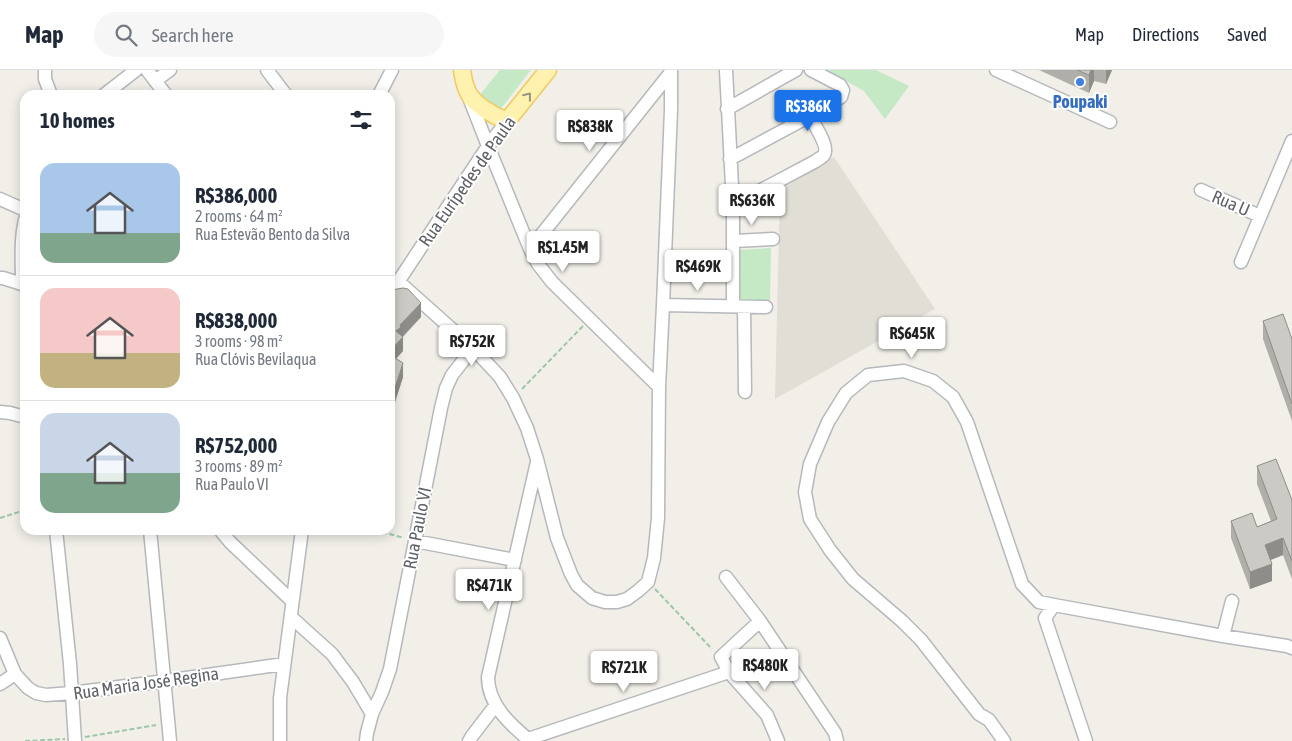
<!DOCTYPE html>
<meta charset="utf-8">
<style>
body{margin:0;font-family:"Asap Condensed",sans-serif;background:#f6f6f7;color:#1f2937;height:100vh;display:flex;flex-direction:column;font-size:19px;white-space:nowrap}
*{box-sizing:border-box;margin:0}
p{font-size:16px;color:#747a83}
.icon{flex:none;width:28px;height:28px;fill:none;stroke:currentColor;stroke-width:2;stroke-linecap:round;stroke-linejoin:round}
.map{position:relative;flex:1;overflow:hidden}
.side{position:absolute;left:20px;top:20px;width:375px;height:445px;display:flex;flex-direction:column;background:#fff;border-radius:15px;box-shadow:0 2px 12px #0003}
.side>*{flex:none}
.price{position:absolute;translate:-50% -42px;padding:0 11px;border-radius:5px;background:#fff;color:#222;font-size:16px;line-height:32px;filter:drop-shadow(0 1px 2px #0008)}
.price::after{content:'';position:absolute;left:50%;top:30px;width:15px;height:11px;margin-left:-8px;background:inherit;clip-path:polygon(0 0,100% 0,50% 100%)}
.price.on{background:#1a73e8;color:#fff}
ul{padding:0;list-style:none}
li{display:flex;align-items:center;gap:15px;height:125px;padding:0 20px}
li+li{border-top:1px solid #e0e1e3}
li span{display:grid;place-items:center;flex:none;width:140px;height:100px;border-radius:15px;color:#555}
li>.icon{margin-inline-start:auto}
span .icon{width:60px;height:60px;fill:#fffc;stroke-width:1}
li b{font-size:21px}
h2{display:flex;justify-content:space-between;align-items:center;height:60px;padding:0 20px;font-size:21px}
header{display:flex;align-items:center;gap:30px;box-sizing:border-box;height:70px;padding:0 25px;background:#fff;border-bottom:1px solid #e0e1e3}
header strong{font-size:24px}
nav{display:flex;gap:28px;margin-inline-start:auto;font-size:18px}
.search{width:350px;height:45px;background:#f6f6f7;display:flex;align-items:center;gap:12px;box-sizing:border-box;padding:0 18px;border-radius:28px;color:#747a83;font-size:19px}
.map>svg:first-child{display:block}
.education{fill:#e1ded6}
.green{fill:#c5e8c5}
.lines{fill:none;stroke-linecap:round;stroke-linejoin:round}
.minor-casing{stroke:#b5b8bc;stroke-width:15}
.major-casing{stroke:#f2c960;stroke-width:19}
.path{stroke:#9cc7a9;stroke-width:2;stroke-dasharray:5 2.5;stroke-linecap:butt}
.minor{stroke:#fff;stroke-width:12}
.major{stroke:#fff2af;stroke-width:16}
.wall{fill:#afaea9}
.shaded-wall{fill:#8f8d8a}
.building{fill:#cccac5;stroke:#8f8d8a}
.oneway{stroke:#979581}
.shop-dot{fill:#3f7fe0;stroke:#fff;stroke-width:2}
.labels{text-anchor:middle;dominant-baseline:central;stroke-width:4;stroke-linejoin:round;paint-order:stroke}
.shop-label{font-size:18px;font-weight:bold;fill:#366cbe;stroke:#fff}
.street-label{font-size:18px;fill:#5f6368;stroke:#fff}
</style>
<header>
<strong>Map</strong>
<div class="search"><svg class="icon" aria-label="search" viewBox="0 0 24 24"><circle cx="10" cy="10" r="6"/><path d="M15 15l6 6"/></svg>Search here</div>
<nav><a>Map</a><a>Directions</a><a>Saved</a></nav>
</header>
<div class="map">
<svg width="1292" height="671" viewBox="0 0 1292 671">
<rect width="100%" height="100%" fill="#f1efe8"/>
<path class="education" d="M834 87 935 239 775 329 780 117Z"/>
<path class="green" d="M500 0H531L499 41 478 27Z
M826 0H876L909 16 885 49 864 21Z
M771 178 770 230 737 231 738 180Z"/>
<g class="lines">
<g class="minor-casing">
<path id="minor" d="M45 0V9L51 25
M147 0 166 25
M267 0 286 25
M726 0 733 135V236
M996 0 1110 52
M155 11 170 0
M104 25 136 0
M379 25 392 0
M468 25 488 76 530 179 538 194 552 212 659 317
M727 39 796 0
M730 89 810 46 841 27 843 20 840 15 811 0
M1201 120 1260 146
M0 129 25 140
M733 135 816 91C818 89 821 88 823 86 831 78 814 55 810 46
M734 171 773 169
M530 179 671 2
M1241 192 1292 71
M0 208H3L25 215
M399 212 473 278 500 307 513 328 527 358 537 389 557 468 571 504 577 515 592 528 605 532H617L627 529 638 521 648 512 654 488 658 448 659 317 663 235 671 40V0
M22 213C22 192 20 171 25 150
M390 224 488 76 507 51
M663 235 766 237
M744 237 745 322
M0 342 10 343 25 347
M56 460 70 594 75 671
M150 460 170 671
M220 460 230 472 292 531
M415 471 515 490
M726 507 760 551 835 663 837 671
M1054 535 1045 548 1086 671
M291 547 332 584 353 612 372 644 367 663 366 671
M760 551 721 587 729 602 767 645 778 671
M1223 566 1232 531
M0 568 15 604 28 618 36 623 46 625 72 623 165 611 284 594
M0 614 15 604
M372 644 382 622 390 599 441 338 446 318 452 305 473 278
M528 669 729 602
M280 671V628L302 460
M469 671 472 666 495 636
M530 671C510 654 488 635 488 607L537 392
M1004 671 989 650 979 644 921 570 902 551 853 509 830 480 810 449 805 422 810 394 828 352 846 323 868 305 904 301 933 311 953 327 967 352 1022 514 1039 532 1054 535 1223 566 1287 576 1292 578"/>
</g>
<g class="major-casing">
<path id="major" d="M462 0C463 6 464 14 467 20 472 34 494 46 507 51L548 0"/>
</g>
<path class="path" d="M522 319 583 256
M0 448 25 440
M375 460 404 468
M655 519 712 579
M85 667 156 655
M25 671 65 669"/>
<use href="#minor" class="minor"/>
<use href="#major" class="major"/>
</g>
<path class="wall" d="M1039 0H1112L1106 14 1094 11 1089 23Z
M390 224 421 247 403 267V281L396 289 403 307 395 332 390 331Z
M1263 251 1292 269V351L1263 269Z
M1257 396 1292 430V509L1283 485 1271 490 1272 511 1250 519 1231 468V451L1257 457 1271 451 1257 414Z"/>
<path class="shaded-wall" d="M1091 0H1094V11L1089 23V5Z
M1106 0H1112L1106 14Z
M421 233V247L401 268 403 267V281L390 295V281L396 261 400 255Z
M403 293V307L395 332V318Z
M1283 468V485L1265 492V475Z
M1272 494V511L1250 519V502Z"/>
<path class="building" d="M1077 0H1091L1089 5Z
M403 218 408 219 421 233 400 255 401 257 396 261 403 267 390 281V224L392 220Z
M1283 244 1292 269V334L1263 251Z
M390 285 403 293 395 318 390 317Z
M1276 389 1292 430V491L1283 468 1265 475 1272 494 1250 502 1231 451 1252 443 1257 457 1277 449 1257 396Z"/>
<defs><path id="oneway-chevron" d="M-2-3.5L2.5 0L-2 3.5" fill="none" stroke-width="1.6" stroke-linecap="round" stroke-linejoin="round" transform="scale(1.25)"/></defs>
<use class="oneway" href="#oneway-chevron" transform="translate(528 26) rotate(-52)"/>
<circle class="shop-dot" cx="1080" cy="12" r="5"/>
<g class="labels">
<g class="shop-label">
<text x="1080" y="31">Poupaki</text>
</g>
<g class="street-label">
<text transform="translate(467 111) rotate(-55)">Rua Eurípedes de Paula</text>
<text transform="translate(1231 133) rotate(23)">Rua U</text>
<text transform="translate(417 458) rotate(-79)">Rua Paulo VI</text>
<text transform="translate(146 613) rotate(-8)">Rua Maria José Regina</text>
</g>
</g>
</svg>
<b class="price on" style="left:808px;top:62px">R$386K</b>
<b class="price" style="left:590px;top:82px">R$838K</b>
<b class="price" style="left:752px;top:156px">R$636K</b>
<b class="price" style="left:563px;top:203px">R$1.45M</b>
<b class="price" style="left:698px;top:222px">R$469K</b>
<b class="price" style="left:912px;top:289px">R$645K</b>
<b class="price" style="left:472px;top:297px">R$752K</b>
<b class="price" style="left:489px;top:541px">R$471K</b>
<b class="price" style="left:765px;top:621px">R$480K</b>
<b class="price" style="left:624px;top:623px">R$721K</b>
<section class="side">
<h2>10 homes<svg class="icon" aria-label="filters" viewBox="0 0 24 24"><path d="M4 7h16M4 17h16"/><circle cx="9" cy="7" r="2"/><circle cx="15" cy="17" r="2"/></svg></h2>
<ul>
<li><span style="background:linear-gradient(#a9c7e8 70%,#7fa58c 0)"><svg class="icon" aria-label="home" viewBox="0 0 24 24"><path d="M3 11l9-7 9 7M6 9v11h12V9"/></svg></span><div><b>R$386,000</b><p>2 rooms · 64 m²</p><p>Rua Estevão Bento da Silva</p></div></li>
<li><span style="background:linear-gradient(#f6c9c9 65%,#c2b280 0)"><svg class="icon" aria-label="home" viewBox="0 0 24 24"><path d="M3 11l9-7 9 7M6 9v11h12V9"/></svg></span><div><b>R$838,000</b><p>3 rooms · 98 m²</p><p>Rua Clóvis Bevilaqua</p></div></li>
<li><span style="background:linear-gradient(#c9d6e8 60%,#7fa58c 0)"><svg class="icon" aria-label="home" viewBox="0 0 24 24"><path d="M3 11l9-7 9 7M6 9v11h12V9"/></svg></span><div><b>R$752,000</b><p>3 rooms · 89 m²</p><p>Rua Paulo VI</p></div></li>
</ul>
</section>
</div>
